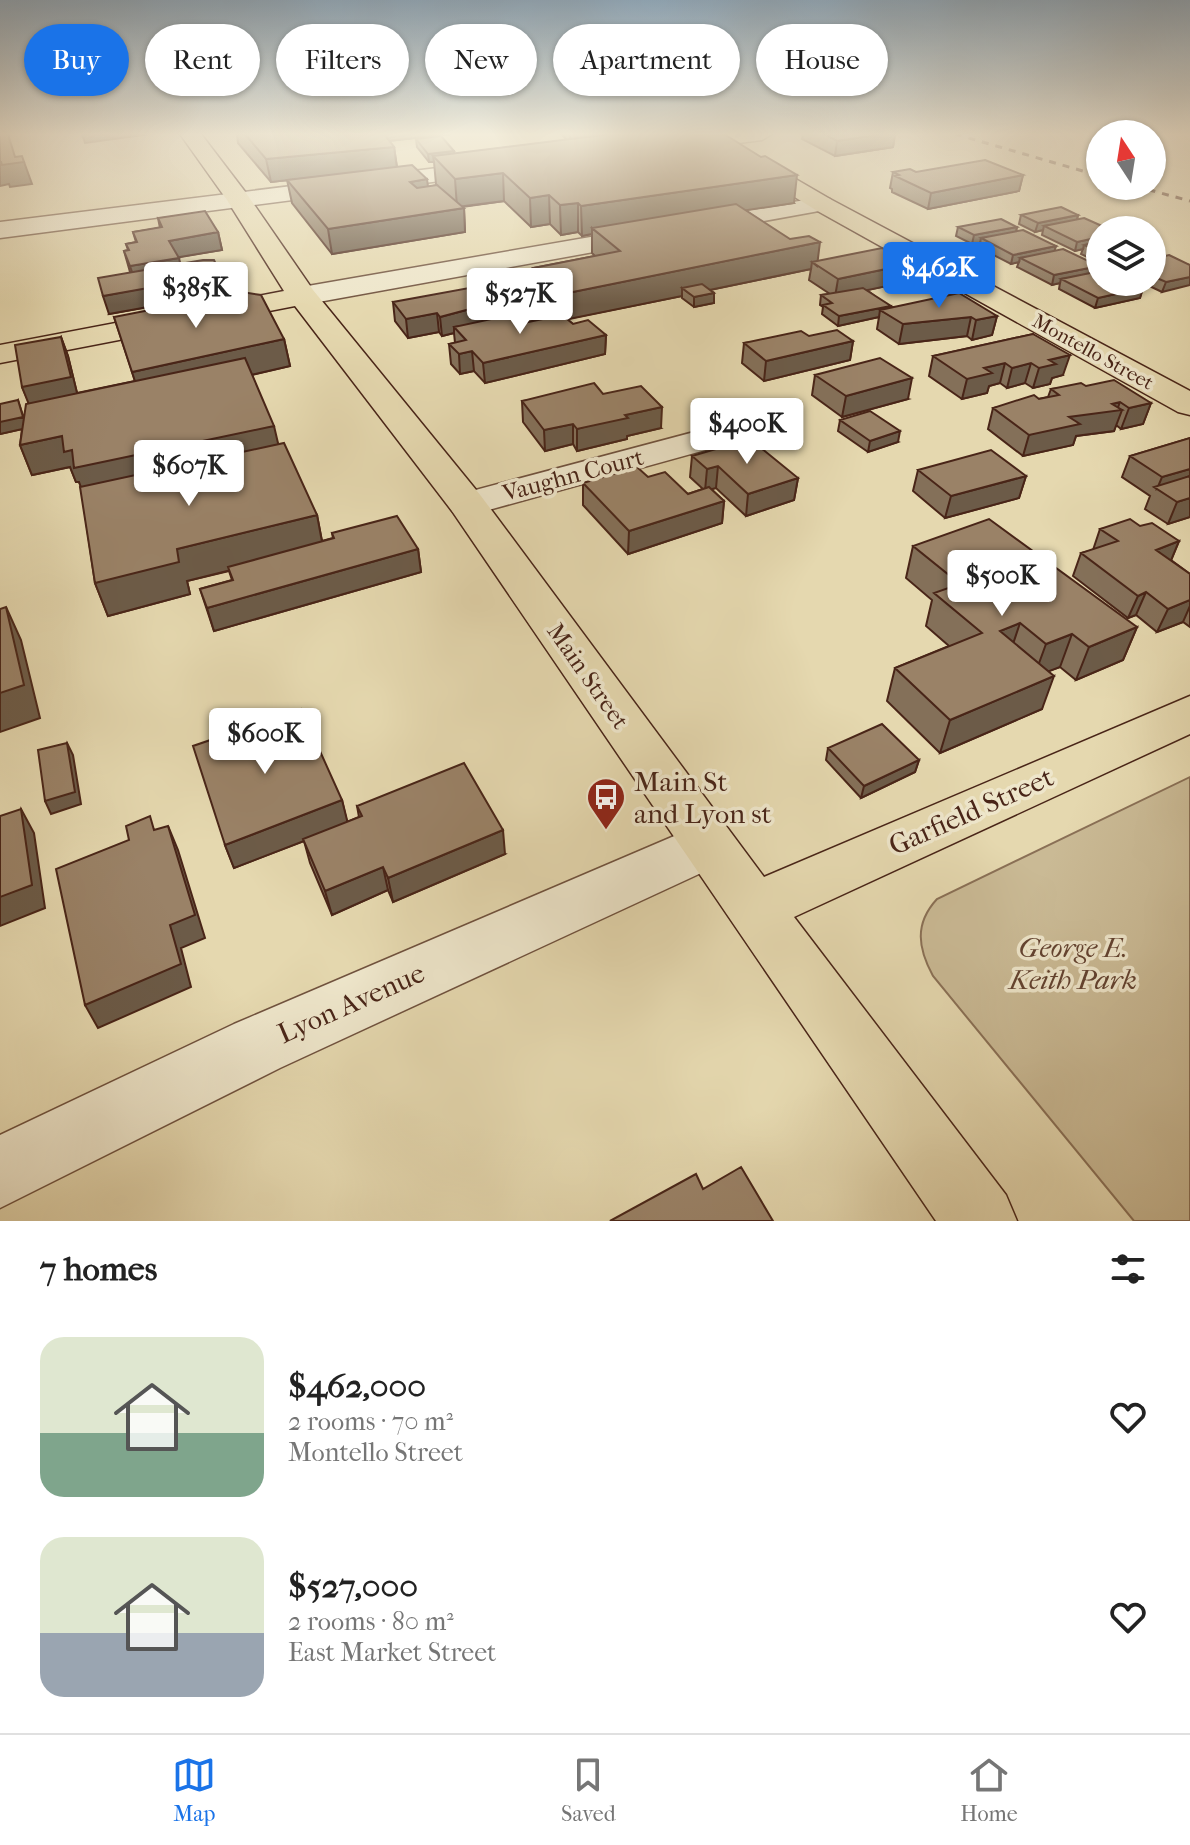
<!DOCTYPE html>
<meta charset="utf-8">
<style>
body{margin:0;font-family:"IM FELL French Canon",serif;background:#f2f2f2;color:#222;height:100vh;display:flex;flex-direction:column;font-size:30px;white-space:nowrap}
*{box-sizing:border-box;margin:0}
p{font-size:26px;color:#767676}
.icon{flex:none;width:44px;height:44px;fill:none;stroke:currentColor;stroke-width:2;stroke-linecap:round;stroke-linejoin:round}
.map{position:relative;height:1221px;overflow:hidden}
.panel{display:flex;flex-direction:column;background:#fff;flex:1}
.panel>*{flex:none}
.top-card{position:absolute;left:24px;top:24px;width:1142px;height:72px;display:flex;gap:16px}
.needle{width:52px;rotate:348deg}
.fabs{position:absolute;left:1086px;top:120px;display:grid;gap:16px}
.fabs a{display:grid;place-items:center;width:80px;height:80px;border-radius:50%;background:#fff;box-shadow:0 2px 6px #0004;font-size:40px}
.price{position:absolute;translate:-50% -68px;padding:0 18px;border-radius:8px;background:#fff;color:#222;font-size:26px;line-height:52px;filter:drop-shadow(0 2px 4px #0008)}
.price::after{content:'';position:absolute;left:50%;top:48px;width:24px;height:18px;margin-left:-12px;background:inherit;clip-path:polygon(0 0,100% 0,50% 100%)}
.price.active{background:#1a73e8;color:#fff}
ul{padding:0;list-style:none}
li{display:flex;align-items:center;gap:24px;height:200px;padding:0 40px}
li span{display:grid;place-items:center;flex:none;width:224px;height:160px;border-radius:24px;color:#555}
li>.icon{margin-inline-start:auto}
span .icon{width:96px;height:96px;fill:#fffc;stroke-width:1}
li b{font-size:34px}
h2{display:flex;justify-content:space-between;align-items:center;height:96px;padding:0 40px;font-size:34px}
.tag{padding:0 28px;border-radius:36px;background:#fff;box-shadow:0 2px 6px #0004;font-size:28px;line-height:72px}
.tag.active{background:#1a73e8;color:#fff}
.menu{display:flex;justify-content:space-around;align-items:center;height:112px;border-top:2px solid #e0e0e0;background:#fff;font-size:22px;color:#767676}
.menu a{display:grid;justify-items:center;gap:4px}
.menu .active{color:#1a73e8}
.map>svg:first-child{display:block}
.green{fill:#caba95;stroke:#8a7056;stroke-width:2}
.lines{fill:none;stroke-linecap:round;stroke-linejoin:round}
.minor-casing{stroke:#70523e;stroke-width:3}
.major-casing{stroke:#492518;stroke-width:3}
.minor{fill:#eee6cb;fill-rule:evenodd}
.major{fill:#e5d8af;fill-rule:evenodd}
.rail{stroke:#492518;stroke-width:3;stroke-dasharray:7 7;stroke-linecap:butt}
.wall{fill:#847059;stroke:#492518;stroke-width:2}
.shaded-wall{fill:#6c5b48;stroke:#492518;stroke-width:2}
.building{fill:#9a8267;stroke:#492518;stroke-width:2}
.labels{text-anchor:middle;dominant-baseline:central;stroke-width:7;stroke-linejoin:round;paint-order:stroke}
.far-street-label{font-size:20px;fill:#492518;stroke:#eee6cb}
.street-label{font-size:24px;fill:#492518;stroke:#eee6cb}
.near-poi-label{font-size:28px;fill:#492518;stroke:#eee6cb;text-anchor:start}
.near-street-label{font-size:28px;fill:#492518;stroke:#eee6cb}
.near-park-label{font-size:28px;font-style:italic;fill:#634331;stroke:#eee6cb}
</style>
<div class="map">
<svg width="1190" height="1221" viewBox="0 0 1190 1221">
<rect width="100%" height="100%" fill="#e5d8af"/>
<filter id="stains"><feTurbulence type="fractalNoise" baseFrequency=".0025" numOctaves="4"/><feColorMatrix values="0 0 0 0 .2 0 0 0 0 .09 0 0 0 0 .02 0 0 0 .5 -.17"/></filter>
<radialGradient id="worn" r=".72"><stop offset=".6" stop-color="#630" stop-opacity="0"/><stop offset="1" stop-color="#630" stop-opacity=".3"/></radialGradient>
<path class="green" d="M1190 777V1221H1134L933 976C918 948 914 924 937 899Z"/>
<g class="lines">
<g class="minor-casing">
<path id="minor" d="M711 134H772L762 140 669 152 658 146 669 140Z
M494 161 502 163 505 168 502 173 0 238V222Z
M822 197 830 199 834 204 830 209 302 305 292 302 288 296 292 290 302 287Z
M773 411 785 414 790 421 785 428 467 516 453 512 448 504 453 496Z
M707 822 727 829 735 845 727 861 280 1068 0 1208V1135L234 1024Z"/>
</g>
<g class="major-casing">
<path id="major" d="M180 134H201L246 193 313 290 481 496 764 877 1190 696V734L794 917 1006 1195 1017 1221H936L452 511 295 306 0 363V345L284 291 227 200Z
M693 134H718L830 199 1190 391V415L1178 412 814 209Z"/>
</g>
<use href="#minor" class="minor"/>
<use href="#major" class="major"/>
<path class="rail" d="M955 134 1100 176
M1135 186 1190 201"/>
</g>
<path class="wall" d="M237 134H451L389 141 394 147 397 167 428 187 437 185 436 184 434 162H429L417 147 416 139 454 151V154L567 140 561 134H724L794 203 745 210 818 261 910 264 906 282 867 290 890 308 997 316 992 335 972 340 967 336 899 344 877 329 879 317 838 326 822 314 823 307 820 305 821 295 830 294 809 280 811 269 710 290 714 293V303L694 307 682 298V296L567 319 573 324 606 335 605 354 485 383 474 371 460 374 451 364 449 344 455 343 454 333 442 336 439 332 408 338 395 321 393 302 486 320 524 323 558 315 534 294 533 268 595 256 592 253V234L582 236 578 232 561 235 550 224 531 227 504 201 462 207 464 208 465 232 332 254 292 203 287 180 316 177 271 182 238 143Z
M803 134H895L893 147 835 156 802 139Z
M893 172H916L1023 175 1019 191 928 209 892 192V189L890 188Z
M1021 215H1078L1077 220 1100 230V263L1081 254 1083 249 1075 251 1042 235 1043 230 1035 232 1019 224Z
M158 218 218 232 222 250 178 257 180 264 220 273 225 291 214 293 215 295 109 314 130 272 124 251 128 250 126 244 136 242 133 232 160 228Z
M958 227H1017L1016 231 1056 246 1054 251 1097 272 1143 288 1140 298 1095 308 1059 289 1060 283 1052 285 1017 267 1019 262 1011 264 978 247 980 243 972 244 956 236Z
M1152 248 1160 258 1190 265 1162 292 1141 282H1152Z
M114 317 284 339 290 366 252 375 278 444 317 515 322 541 333 538 332 533 418 549 421 572 214 631 200 589 232 580 229 571 187 581 190 594 108 616 95 583 81 487 79 482H76L70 467 32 475 20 445 22 429 0 434 24 417 29 403 22 387 61 337 68 356 77 393 135 381Z
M1033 334 1063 375 1052 378 1050 384 1033 388 1025 383 1007 388 1000 383 989 386 987 393 962 399 929 376 933 356Z
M809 336 853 341 850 360 764 381 742 363 744 343Z
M815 375 908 399 842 417 812 395Z
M1086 386 1151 403 1143 424 1121 429 1116 425 1114 431 1076 436 1073 445 1023 456 988 429 993 408 1048 397 1051 389Z
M603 394 661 428 627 436V439L577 451 573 444 545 451 523 422 522 401Z
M840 420 898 442 868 452 838 431Z
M1190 438V517L1168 524 1145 509 1150 496 1122 477 1130 456Z
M692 456 798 478 794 500 746 516 716 488 711 489 724 501 722 523 628 554 583 505V483L648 477 688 494 703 489 690 477Z
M918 470 1026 476 1019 498 945 518 913 491Z
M1140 526 1179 541 1171 560 1190 574V627L1183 622 1157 632 1136 615 1128 618 1073 576 1081 553 1093 550 1100 529Z
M913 546 1137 627 1123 660 1076 680 1060 667 1048 671 1042 709 940 753 887 701 895 668 949 646 926 626 932 600 906 578Z
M828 748 919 760 915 772 861 798 826 760Z
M342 800 347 822 359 817 357 806 505 854 393 902 388 890 332 915 310 863 304 841 234 868 225 845Z"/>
<path class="shaded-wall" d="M82 134H150L85 143Z
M386 134H451L387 141Z
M570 134H615L570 142Z
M882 134H895L893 147 835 156 837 141Z
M394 147 397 168 271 182 266 159Z
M454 151V159L433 156 434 162H429L428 154Z
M0 162H24L32 184 10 187 9 184 0 186Z
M503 173 504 201 457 207 455 179Z
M797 175 794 203 598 233 592 228V234L582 236 581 206Z
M1023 175 1019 191 928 209 931 193Z
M427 179 430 202 410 182Z
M549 195 550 224 531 227 530 198Z
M578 203V232L561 235 560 205Z
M464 208 465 232 332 254 328 229Z
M1078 215 1076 223 1044 226 1043 230 1035 232 1038 223Z
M1017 227 1015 236 981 238 980 243 972 244 974 235Z
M218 232 222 250 174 258 169 241Z
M1100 237V245H1084L1083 249 1075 251 1077 242Z
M820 242 817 266 812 262 811 269 690 294 682 288V296L564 320 563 294Z
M1056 246 1053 255 1020 258 1019 262 1011 264 1013 255Z
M1161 252 1158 261 1152 263V254Z
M179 258 183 276 136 284 130 266Z
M910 264 906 282 835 297 838 279Z
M1099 266 1096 275 1061 279 1060 283 1052 285 1054 275Z
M220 273 225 291 214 293 215 295 109 314 103 296Z
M1190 277V285L1162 292 1166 282Z
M1143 288 1140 298 1095 308 1098 298Z
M714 293V303L694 307V297Z
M485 305 487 324 454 327V333L442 336 440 317Z
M891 306 889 315 880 310 879 317 838 326 839 316Z
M437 313 439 332 408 338 406 319Z
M997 316 992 335 972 340 976 320Z
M971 317 967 336 899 344 903 324Z
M606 335 605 354 485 383 483 363Z
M61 337 68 356 78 397 30 407 22 387Z
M284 339 290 366 141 400 132 372Z
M853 341 850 360 764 381 766 361Z
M472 351 474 371 460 374 459 354Z
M1070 355 1063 375 1052 378 1050 384 1033 388 1039 368 1049 360Z
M1005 363 1000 383 989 386 987 393 962 399 967 379 984 368Z
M1031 363 1025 383 1007 388 1012 368Z
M912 378 908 399 842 417 846 396Z
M18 400 27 428 0 434V422Z
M1120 402 1117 410H1122L1114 431 1076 436 1073 445 1023 456 1029 435 1069 417Z
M1151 403 1143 424 1121 429 1129 408Z
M662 407 661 428 627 436V439L577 451V429L625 415Z
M573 424V444L545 451 544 430Z
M274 426 281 456 85 498 79 482H76L70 467 32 475 20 445 62 436Z
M900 431 898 442 868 452 870 441Z
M718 466 716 488 705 491 707 469Z
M1190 469V476L1157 489 1162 477Z
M1026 476 1019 498 945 518 951 496Z
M798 478 794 500 746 516 748 494Z
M1190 498V517L1168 524 1177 502Z
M724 501 722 523 628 554 629 531Z
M317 515 323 547 187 581 190 594 108 616 95 583 177 549Z
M1179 541 1170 563 1156 550Z
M418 549 421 572 214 631 207 608Z
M1146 592 1136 615 1128 618 1138 596Z
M1190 600V606L1183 622 1157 632 1168 609Z
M6 607 21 640 40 718 0 732V693Z
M1020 623 1009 656 1000 631Z
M1137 627 1123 660 1076 680 1089 647Z
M1072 634 1060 667 1034 677 1046 644Z
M1054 676 1042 709 940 753 950 720Z
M67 743 73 755 81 804 51 814 45 801Z
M919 760 915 772 861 798 864 786Z
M342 800 348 824 234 868 225 845Z
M21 809 34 833 45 908 0 926V897Z
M168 826 178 850 205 938 181 948 191 987 98 1028 85 1005 170 925Z
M503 830 505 854 393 902 388 878Z
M383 867 388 890 332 915 325 891Z"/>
<path class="building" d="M0 134H8L15 157 22 156 24 162 2 165 1 162H0Z
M245 134H384L394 147 266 159Z
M611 134H724L761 157 765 156 797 175 581 206 578 203 560 205 549 195 530 198 503 173 455 179 433 156Z
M824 134H882L837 141Z
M441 136 454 151 428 154 416 139Z
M985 160 1023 175 931 193 895 176 899 175 893 172 910 169 916 172Z
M412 165 427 179 410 182 417 188 437 185 464 208 328 229 287 180Z
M736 204 790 239 809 236 820 242 563 294 533 268 620 251 592 228Z
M1061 207 1078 215 1038 223 1021 215Z
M205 211 218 232 169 241 179 258 130 266 124 251 129 250 126 244 137 242 133 232 162 227 158 218Z
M1084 218 1111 230H1100V237L1077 242 1044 226Z
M1001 219 1017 227 974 235 958 227Z
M1023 230 1056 246 1013 255 981 238Z
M1100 241V252L1084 245Z
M882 248 910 264 838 279 812 262Z
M1152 248 1161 252 1152 254Z
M1063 249 1099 266 1054 275 1020 258Z
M1169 255 1190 265V277L1166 282 1152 276V259Z
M203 260H214L220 273 209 275 210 277 103 296 98 278Z
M1100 271V282H1131L1143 288 1098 298 1061 279Z
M702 284 714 293 694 297 682 288Z
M469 288 485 305 440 317 437 313 406 319 393 302Z
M863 288 891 306 839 316 823 305 832 303 821 295Z
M242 292 261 295 284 339 132 372 114 317Z
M959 293 997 316 976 320 971 317 903 324 880 310Z
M515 314 524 323 562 315 573 324 588 320 606 335 483 363 472 351 459 354 449 344 466 340 454 327Z
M837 330 853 341 766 361 744 343 801 331 809 336Z
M1033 334 1070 355 1049 360 1056 364 1039 368 1031 363 1012 368 1005 363 984 368 992 373 967 379 933 356Z
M61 337 71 377 22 387 15 345Z
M245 358 274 426 74 468 72 450 64 452 62 436 20 445 26 404Z
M880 358 912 378 846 396 815 375Z
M1114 380 1151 403 1129 408 1120 402 1112 404 1122 410 1069 417 1080 424 1029 435 993 408 1034 395 1039 399 1059 395 1051 389 1081 383 1086 386Z
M594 383 603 394 641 386 662 407 625 415 628 418 577 429 573 424 544 430 522 401Z
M18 400 23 417 0 422V404Z
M870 411 900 431 870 441 840 420Z
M1190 438V469L1162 477 1130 456Z
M750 439 798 478 748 494 718 466 707 469 692 456Z
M284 443 317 515 177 549 179 562 95 583 80 487Z
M991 450 1026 476 951 496 918 470Z
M637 467 648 477 665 472 688 494 709 487 724 501 629 531 583 483Z
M1190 476V498L1177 502 1154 487Z
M397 516 418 549 207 608 200 589 233 580 228 567 334 538 332 533Z
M989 519 1137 627 1089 647 1072 634 1046 644 1020 623 1000 631 1054 676 950 720 895 668 982 633 934 593 960 584 913 546Z
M1130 519 1140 526 1152 523 1179 541 1156 550 1190 574V600L1168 609 1146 592 1138 596 1081 553 1118 541 1100 529Z
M6 607 24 685 0 693V609Z
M301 709 342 800 225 845 193 746Z
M882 724 919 760 864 786 828 748Z
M67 743 75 792 45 801 38 750Z
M464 763 503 830 388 878 383 867 325 891 303 839 362 816 357 806Z
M21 809 32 885 0 897V816Z
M150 816 154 830 168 826 195 915 170 925 181 964 85 1005 56 869 129 840 126 826Z
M741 1167 773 1221H610L696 1174 703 1189Z"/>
<linearGradient id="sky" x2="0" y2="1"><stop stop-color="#91aabd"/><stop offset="0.44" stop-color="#f3eddb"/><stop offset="1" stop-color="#f3eddb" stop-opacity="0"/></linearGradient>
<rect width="1190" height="305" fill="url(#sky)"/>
<defs>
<g id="bus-pin" transform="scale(2)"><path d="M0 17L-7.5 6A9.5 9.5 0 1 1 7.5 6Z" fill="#8f2418" stroke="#eee6cb"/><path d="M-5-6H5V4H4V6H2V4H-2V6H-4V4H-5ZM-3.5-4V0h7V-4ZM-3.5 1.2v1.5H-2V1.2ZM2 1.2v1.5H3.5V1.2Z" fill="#fff"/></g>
</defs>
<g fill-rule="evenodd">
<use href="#bus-pin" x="606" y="797"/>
</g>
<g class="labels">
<g class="far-street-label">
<text transform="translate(1093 352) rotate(29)">Montello Street</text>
</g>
<g class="street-label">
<text transform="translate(573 475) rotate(-15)">Vaughn Court</text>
<text transform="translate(588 676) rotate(55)">Main Street</text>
</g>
<g class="near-poi-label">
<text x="634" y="781">Main St<tspan x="634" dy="32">and Lyon st</tspan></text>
</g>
<g class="near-street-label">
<text transform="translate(971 811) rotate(-24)">Garfield Street</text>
<text transform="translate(351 1003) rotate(-24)">Lyon Avenue</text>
</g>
<g class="near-park-label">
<text x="1073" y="947">George E.<tspan x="1073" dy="32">Keith Park</tspan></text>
</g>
</g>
<rect width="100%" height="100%" filter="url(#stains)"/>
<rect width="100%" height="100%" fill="url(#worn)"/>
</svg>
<div class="fabs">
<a><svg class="needle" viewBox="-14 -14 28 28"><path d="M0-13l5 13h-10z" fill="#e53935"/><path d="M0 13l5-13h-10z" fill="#767676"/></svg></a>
<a><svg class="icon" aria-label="layers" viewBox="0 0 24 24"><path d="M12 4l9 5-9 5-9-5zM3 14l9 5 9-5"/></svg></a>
</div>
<b class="price active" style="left:939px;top:310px">$462K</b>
<b class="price" style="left:196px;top:330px">$385K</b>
<b class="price" style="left:520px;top:336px">$527K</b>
<b class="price" style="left:747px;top:466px">$400K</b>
<b class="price" style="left:189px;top:508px">$607K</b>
<b class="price" style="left:1002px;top:618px">$500K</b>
<b class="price" style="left:265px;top:776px">$600K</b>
<div class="top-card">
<a class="tag active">Buy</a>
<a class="tag">Rent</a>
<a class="tag">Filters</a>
<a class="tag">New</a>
<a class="tag">Apartment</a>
<a class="tag">House</a>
</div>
</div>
<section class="panel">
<h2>7 homes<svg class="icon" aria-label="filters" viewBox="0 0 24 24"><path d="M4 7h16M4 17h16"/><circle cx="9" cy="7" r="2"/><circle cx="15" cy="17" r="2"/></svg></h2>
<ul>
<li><span style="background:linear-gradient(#dfe7d0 60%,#7fa58c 0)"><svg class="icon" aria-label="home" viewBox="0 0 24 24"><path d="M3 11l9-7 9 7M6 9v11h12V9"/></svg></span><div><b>$462,000</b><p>2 rooms · 70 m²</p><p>Montello Street</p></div><svg class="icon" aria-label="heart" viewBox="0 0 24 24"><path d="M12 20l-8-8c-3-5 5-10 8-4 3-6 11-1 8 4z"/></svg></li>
<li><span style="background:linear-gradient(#dfe7d0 60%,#9aa5b1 0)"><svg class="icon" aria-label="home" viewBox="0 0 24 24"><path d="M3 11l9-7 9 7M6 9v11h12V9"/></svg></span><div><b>$527,000</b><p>2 rooms · 80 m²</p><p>East Market Street</p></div><svg class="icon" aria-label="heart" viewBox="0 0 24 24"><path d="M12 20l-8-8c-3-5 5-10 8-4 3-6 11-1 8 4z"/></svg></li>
</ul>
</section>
<nav class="menu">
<a class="active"><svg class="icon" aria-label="map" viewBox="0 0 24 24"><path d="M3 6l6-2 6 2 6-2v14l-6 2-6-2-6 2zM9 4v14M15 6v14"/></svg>Map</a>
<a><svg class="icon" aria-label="saved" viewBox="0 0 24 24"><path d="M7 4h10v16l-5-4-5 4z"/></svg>Saved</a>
<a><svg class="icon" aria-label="home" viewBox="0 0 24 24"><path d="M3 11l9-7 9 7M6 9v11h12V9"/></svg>Home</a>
</nav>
